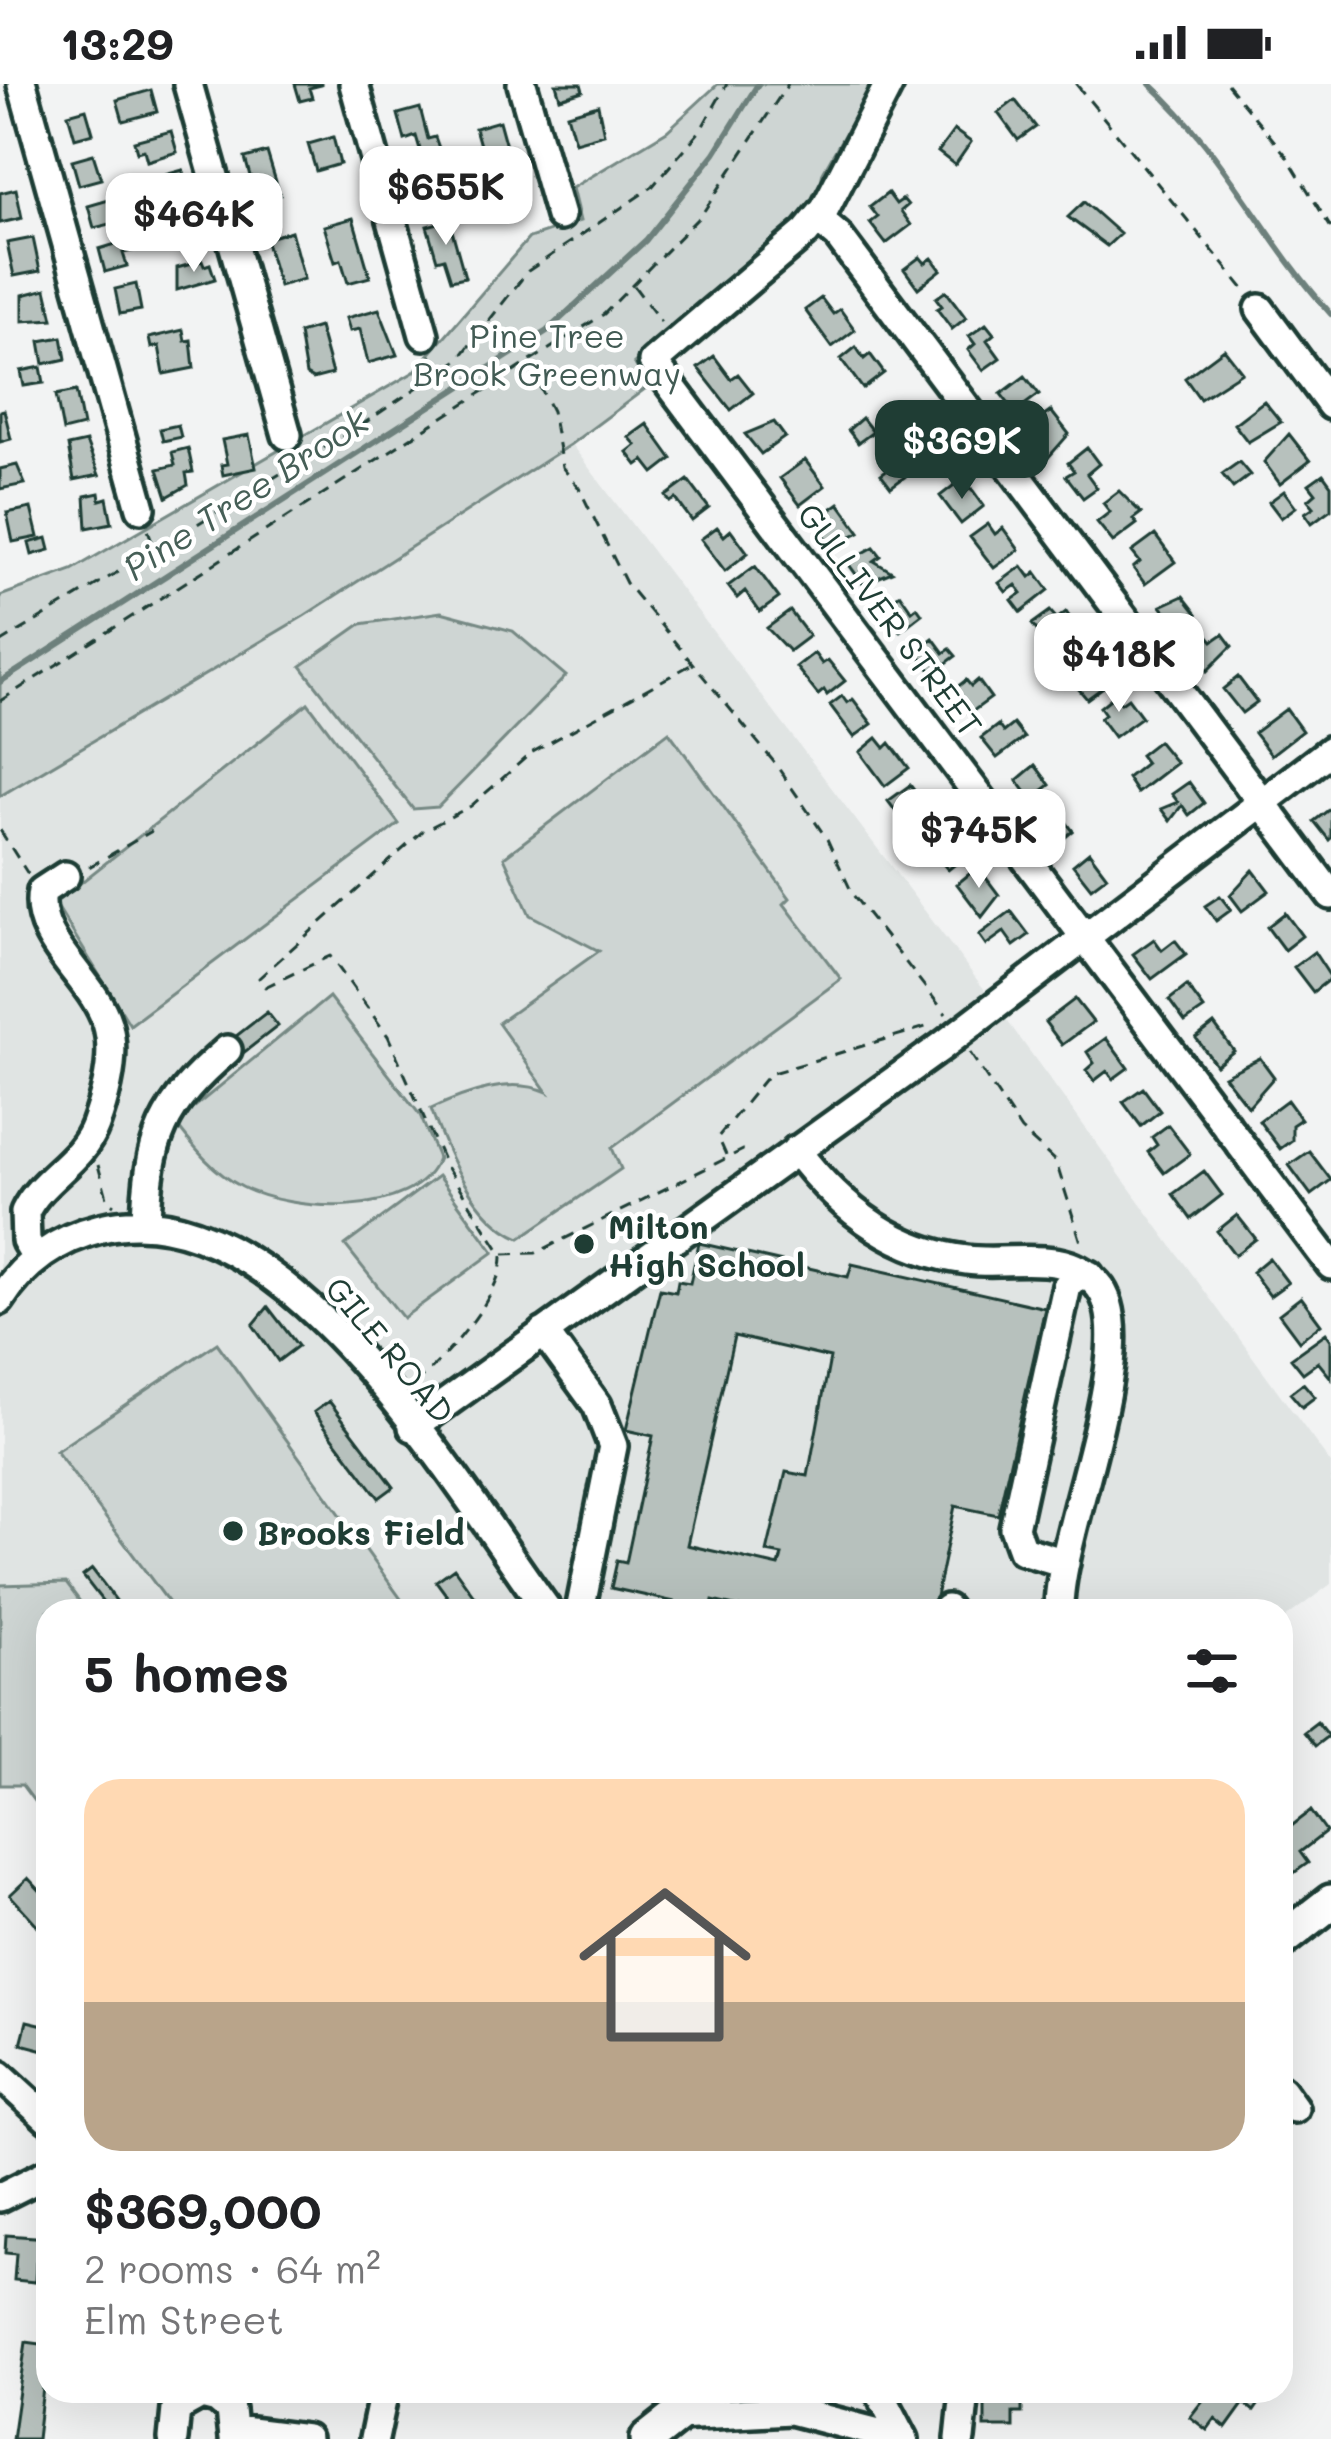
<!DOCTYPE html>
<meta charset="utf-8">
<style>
body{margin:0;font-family:Mali,sans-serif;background:#f2f2f2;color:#202124;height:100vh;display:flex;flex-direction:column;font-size:45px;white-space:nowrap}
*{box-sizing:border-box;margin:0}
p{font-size:39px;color:#757577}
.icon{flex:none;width:66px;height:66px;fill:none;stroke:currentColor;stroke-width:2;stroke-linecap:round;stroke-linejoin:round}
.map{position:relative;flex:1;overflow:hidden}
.details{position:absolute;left:36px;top:1515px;width:1257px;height:804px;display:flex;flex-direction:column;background:#fff;border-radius:36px;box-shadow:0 12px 48px #0002}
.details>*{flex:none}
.price{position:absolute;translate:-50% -102px;padding:0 27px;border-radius:24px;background:#fff;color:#222;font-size:39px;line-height:78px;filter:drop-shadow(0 3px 6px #0008)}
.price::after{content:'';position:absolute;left:50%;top:72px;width:36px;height:27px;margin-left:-18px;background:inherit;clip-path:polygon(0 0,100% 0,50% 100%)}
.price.selected{background:#1f3d34;color:#fff}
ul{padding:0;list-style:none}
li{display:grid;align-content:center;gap:24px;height:636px;padding:0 48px}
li+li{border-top:3px solid #e0e0e0}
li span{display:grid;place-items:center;height:372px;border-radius:36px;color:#555}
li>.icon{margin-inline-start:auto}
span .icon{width:216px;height:216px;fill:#fffc;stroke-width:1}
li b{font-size:51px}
h2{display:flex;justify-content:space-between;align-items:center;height:144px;padding:0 48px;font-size:51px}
.status{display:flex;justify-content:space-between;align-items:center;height:84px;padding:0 60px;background:#fff;direction:ltr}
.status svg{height:33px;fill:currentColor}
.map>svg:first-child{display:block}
.built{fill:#e0e4e3}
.green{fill:#ced5d3;stroke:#768984;stroke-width:3}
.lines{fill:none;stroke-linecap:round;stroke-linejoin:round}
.stream{stroke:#6d807b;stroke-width:6}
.building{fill:#b7c1bd;stroke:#1f3d34;stroke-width:3;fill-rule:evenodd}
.minor-casing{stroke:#1f3d34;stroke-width:36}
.major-casing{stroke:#1f3d34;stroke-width:42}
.path{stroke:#1f3d34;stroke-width:3;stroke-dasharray:12 9;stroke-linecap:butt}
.minor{stroke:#fff;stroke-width:27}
.major{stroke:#fff;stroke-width:33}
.poi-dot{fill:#1f3d34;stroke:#fff;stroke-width:4.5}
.labels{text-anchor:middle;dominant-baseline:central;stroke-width:9;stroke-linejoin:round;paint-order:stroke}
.park-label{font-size:33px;fill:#425b54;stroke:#fff}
.street-label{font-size:33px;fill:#1f3d34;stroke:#fff}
.poi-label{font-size:33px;font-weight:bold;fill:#1f3d34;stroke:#fff;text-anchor:start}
.water-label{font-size:36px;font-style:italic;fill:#465f57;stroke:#fff}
</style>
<div class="status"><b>13:29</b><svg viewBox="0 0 49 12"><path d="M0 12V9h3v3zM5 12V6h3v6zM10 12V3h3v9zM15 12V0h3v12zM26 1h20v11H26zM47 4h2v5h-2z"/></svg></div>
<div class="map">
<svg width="1331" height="2355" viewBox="0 0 1331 2355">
<rect width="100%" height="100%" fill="#f2f3f3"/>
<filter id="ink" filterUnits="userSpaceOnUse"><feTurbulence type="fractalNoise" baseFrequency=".00833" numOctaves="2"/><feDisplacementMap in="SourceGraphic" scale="24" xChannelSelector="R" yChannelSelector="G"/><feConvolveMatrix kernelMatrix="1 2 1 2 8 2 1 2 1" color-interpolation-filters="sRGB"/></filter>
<g filter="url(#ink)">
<path class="built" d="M571 360 984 905 1331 1380V1500L1281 1537V1527H87L66 1499 0 1501V712L304 532Z"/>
<path class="green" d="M718 0H873L823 88 816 120 793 145 634 279 649 302 571 360 304 532 0 712V512L72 486 414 288 529 154 580 137 572 104 667 47Z
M441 528 513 547 566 592 438 723 413 725 301 582 361 540Z
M308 619 399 740 130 941 55 819Z
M669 648 790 814 784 820 841 895 612 1064 621 1085 520 1154C474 1135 447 1069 431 1025 465 1009 511 992 547 1008L498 939 599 867 530 831 504 773Z
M329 913 420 1031 438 1074C416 1136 290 1128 242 1103 213 1088 195 1065 175 1039Z
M438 1092 494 1168 403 1234 345 1161Z
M217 1259 409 1526 408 1527H175L56 1367Z
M66 1499 87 1527H48V1736L22 1701H0V1501Z"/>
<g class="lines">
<path class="stream" d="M1150 0C1223 66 1265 157 1331 230
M0 598 547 247 646 156 715 69 758 0"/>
</g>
<path class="building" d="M295 0H321V1L309 4 312 14 300 17Z
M556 0H581L583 7 560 14Z
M151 6 157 28 123 37 117 16Z
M1015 16 1036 43 1018 56 998 29Z
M598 21 604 50 575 58 567 30Z
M420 24 428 55 435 53 440 67 422 72 416 52 405 56 398 30Z
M86 25 93 49 75 54 68 30Z
M499 37 507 66 483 72 475 44Z
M954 46 971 58 955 81 938 68Z
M171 47 177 68 147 77 144 66 137 68 134 57Z
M333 53 340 80 316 87 308 60Z
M267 68 280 111 257 117 245 74Z
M93 70 101 95 79 101 72 76Z
M183 86 185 110 156 118 150 95Z
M514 99 522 128 502 133 494 105Z
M16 105 22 134 0 139V109Z
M888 109 896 120 903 115 908 121 901 127 911 141 886 160 870 139 878 133 870 123Z
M112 115 119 138 94 144 88 122Z
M1084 118 1120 150 1107 162 1068 133Z
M193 131 196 140 189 142 193 158 171 165 164 139Z
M353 134 370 193 348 199 341 176 335 178 324 142Z
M449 136 465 193 451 196 444 174 437 176 427 142Z
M291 147 304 195 279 202 265 155Z
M33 154 40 187 14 192 7 159Z
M132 155 136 166 123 169 127 182 105 188 99 165Z
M920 173 925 179 932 174 941 186 918 204 904 185Z
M202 177 204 182 210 180 215 195 177 206V184Z
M136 200 141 226 120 230 115 205Z
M46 205 53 235 23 237V211Z
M946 207 966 234 952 245 937 225 942 222 936 214Z
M821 214 833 230 840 225 855 246 832 263 805 226Z
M379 225 397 271 368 279 360 245 350 247 346 234Z
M986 240 994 250 987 256 1000 274 983 286 968 266 975 260 969 252Z
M319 243 332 290 313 295 306 291 299 249Z
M183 246 185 257 191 256 194 284 164 290 159 262 151 264 149 254Z
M62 253 66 275 44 280 40 257Z
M856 263 864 275 870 270 884 289 863 305 841 275Z
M1224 265 1242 288 1200 315 1185 294Z
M714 272 731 295 738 290 753 309 731 326 698 284Z
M41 283 44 299 24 302 21 287Z
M1025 292 1039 310 1015 328 1001 310Z
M76 307 83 342 63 347 56 311Z
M903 315 918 335 900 349 885 329Z
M1264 317 1281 338 1248 358 1234 340Z
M4 326 11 355 0 358V327Z
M1051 327 1069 350 1047 375 1031 354 1041 346 1036 338Z
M862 334 873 348 858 359 848 346Z
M774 338 785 353 761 370 745 350Z
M647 340 672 375 654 389 644 376 637 381 627 368 636 361 629 353Z
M178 341 181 353 163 357 160 345Z
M1289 350 1310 377 1280 400 1264 378Z
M249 351 256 384 223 391 221 381 227 380 222 356Z
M86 358 99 391 74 396 68 362Z
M936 359 951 379 933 392 918 372Z
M188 364 193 388 186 389 188 401 167 413 158 385 175 381 172 368Z
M1087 364 1099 380 1087 390 1097 404 1083 414 1066 392 1074 387 1068 379Z
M805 376 825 402 800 421 780 394Z
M1239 378 1250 391 1233 404 1222 390Z
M896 379 906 392 891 403 881 390Z
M17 381 25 400 0 405V385Z
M1323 390 1331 401V425L1312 439 1305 429 1314 423 1308 416 1316 409 1309 400Z
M688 396 709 424 692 437 676 415 670 418 666 412Z
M958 398 966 408 971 404 984 422 961 440 940 412Z
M1119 407 1141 429 1133 435 1137 440 1113 458 1097 438 1110 428 1103 419Z
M1284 407 1296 423 1281 434 1269 418Z
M99 409 100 416 107 414 112 439 87 444 85 412Z
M839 419 860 448 832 462 814 437Z
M31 424 38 453 13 458 7 429Z
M988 440 995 450 1003 444 1019 466 994 484 970 453Z
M717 443 724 452 731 446 748 469 725 487 701 455Z
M1155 451 1175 478 1145 500 1133 484 1140 478 1132 468Z
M47 454 50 466 32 471 29 459Z
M874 463 881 472 874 477 892 488 863 500 847 478Z
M755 482 779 514 760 528 745 507 737 514 728 502Z
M1022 482 1030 493 1036 488 1049 506 1021 528 1012 516 1022 509 1016 501 1006 508 999 499Z
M900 510 912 527 917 523 922 530 900 547 882 524Z
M1183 512 1197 530 1178 544 1161 522Z
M790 527 809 552 789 567 767 544Z
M1050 527 1057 535 1066 528 1082 551 1056 571 1032 540Z
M1223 550 1232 562 1207 587 1190 564 1208 551 1213 557Z
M933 554 944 569 950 565 956 572 933 589 916 567Z
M1082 568 1087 576 1098 568 1117 593 1087 615 1077 603 1083 598 1063 582Z
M814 569 822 580 828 576 845 597 827 611 824 606 818 611 796 583Z
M1238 593 1257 618 1242 629 1223 605Z
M966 596 971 602 978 596 991 614 969 630 952 607Z
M1115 611 1121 619 1128 614 1142 633 1114 653 1100 634 1105 630 1100 623Z
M842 612 847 619 853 615 872 640 854 653 830 621Z
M1286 625 1302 647 1271 671 1254 649Z
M1013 640 1024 654 997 674 981 654 998 641 1003 648Z
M877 654 885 664 890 659 909 684 885 702 860 668Z
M1158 657 1176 679 1137 709 1127 694 1146 679 1140 671Z
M1035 681 1050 701 1031 715 1017 696Z
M1189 698 1204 719 1189 731 1182 721 1170 737 1161 725 1178 718 1172 710Z
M910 701 916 709H930L939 728 912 749 888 717Z
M1331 724V754L1329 756 1314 737Z
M1057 726 1073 747 1057 760 1040 739Z
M945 739 972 767 948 786 940 776 946 771 931 751Z
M1089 768 1107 792 1091 804 1073 781Z
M978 783 999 811 982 833 957 800Z
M1253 786 1269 807 1242 827 1230 811Z
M1220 812 1231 826 1216 837 1205 822Z
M1011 827 1029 851 1014 862 1004 848 986 861 979 851Z
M1285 829 1302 852 1284 866 1267 843Z
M1154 855 1162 866 1175 856 1186 870 1152 895 1133 870Z
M1314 868 1331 894 1313 908 1294 883Z
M1187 902 1204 925 1185 938 1169 916Z
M1075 915 1093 938 1062 961 1045 938Z
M267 928 278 942 242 970 231 956Z
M1214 940 1234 967 1216 981 1196 954Z
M1106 954 1128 984 1113 995 1107 987 1094 997 1086 986 1094 979 1087 968Z
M1260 974 1274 993 1248 1023 1224 992Z
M1143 1004 1160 1027 1141 1042 1123 1018Z
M1287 1016 1301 1035 1292 1041V1056L1280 1065 1259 1037Z
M1168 1041 1190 1070 1164 1089 1148 1068 1157 1061 1152 1053Z
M1309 1067 1331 1096 1311 1111 1289 1081Z
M1204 1087 1222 1111 1191 1135 1173 1110Z
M1237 1131 1256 1155 1235 1171 1217 1147Z
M699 1159 848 1193 852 1180 1045 1224 998 1431 955 1422 933 1527H756L713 1517 711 1526 611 1504 617 1477 626 1479 653 1352 626 1346 660 1205 676 1208 678 1197 690 1199ZM734 1252 830 1274 808 1392 786 1388 767 1468 782 1471 779 1482 687 1461Z
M1269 1174 1288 1199 1270 1212 1252 1188Z
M1301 1213 1321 1240 1299 1257 1279 1230Z
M268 1223 298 1262 278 1277 253 1241Z
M1326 1249 1331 1256V1294L1318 1278 1303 1289 1291 1274Z
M1303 1299 1315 1313 1302 1323 1290 1309Z
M329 1317 394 1403 379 1414 314 1328Z
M454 1484 479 1519 468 1527H458L436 1497Z
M92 1485 124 1527H110L83 1492Z
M1317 1638 1328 1652 1315 1662 1304 1648Z
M1311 1727 1326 1748 1300 1768 1308 1779 1291 1791 1281 1777V1750Z
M28 1794 48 1815V1853L10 1811Z
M27 1937 48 1942V1967L21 1960Z
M6 2151 48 2154V2180L36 2179 35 2198 14 2196 16 2170 5 2169Z
M26 2258 48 2261 37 2355H12Z
M985 2307H1022V2329H1013V2343H985Z
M1210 2307H1268L1254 2327 1244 2319 1226 2344 1215 2335 1207 2346 1190 2333Z"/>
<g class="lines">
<g class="minor-casing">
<path id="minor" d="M22 0 141 424
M188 0 287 351
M354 0 424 251
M522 0 560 132
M889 0 825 125 806 148 653 278 1331 1181
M818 135 838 152 1331 811
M1260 225 1331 321
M796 1066C839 1124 894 1167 967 1176 1011 1182 1064 1163 1097 1200 1146 1253 1057 1451 1059 1527
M146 1140C148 1054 162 1022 227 966
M36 1174 26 1157 25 1128C42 1093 81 1079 95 1041 106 1011 117 971 107 939 94 895 32 857 42 807L65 792
M0 1216C23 1179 59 1154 101 1144 283 1101 457 1403 548 1527
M544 1248 597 1321 613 1362 580 1527
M413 1343 941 963 1331 666
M1065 1479 1022 1466 1014 1444 1067 1202 1078 1191H1089
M947 1527V1525
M0 1991 48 2035
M1281 2006 1294 2024
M0 2113 48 2089
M879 2307 904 2355
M677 2332 790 2326 902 2355
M235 2346 306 2355
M173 2355 176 2325 201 2311 217 2315 230 2326 233 2355
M374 2355 384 2307
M960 2355 965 2307"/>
</g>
<g class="major-casing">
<path id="major" d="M1281 1857 1331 1818
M648 2355 709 2307"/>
</g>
<path class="path" d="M1076 0 1244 205
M1227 0 1286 71 1331 144
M634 202 661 238
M430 271 436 290
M529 281 552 327 562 383 579 404 626 499 774 678 827 755 853 811 946 930
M148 446 155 465
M0 559 363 340 458 276 528 187 652 103 700 47 727 0
M0 617 604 230 702 130 788 0
M0 746 28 790
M89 783 152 747
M970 969 1021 1046 1056 1078 1081 1158
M726 1071 718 1053 769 990 926 943
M98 1081 108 1117 114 1121
M504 1170 536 1169 743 1066 752 1067
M414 1300C444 1276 504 1210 502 1170L445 1081 388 952 330 872 265 903 259 894 423 747 471 722 531 669 694 579"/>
<use href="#minor" class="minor"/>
<use href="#major" class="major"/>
</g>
</g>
<g class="poi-dot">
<circle cx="584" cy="1160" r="12"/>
<circle cx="233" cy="1447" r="12"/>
</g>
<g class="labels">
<g class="park-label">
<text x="547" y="250">Pine Tree<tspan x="547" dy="38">Brook Greenway</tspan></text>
</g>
<g class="street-label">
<text transform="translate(891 535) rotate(53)">GULLIVER STREET</text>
<text transform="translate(391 1265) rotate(50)">GILE ROAD</text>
</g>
<g class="poi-label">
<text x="608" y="1141">Milton<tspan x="608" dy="38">High School</tspan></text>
<text x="257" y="1447">Brooks Field</text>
</g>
<g class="water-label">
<text transform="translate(245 409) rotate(-33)">Pine Tree Brook</text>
</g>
</g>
</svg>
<b class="price" style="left:446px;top:164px">$655K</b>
<b class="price" style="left:194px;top:191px">$464K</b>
<b class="price selected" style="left:962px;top:418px">$369K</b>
<b class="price" style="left:1119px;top:631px">$418K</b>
<b class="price" style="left:979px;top:807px">$745K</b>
<section class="details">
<h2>5 homes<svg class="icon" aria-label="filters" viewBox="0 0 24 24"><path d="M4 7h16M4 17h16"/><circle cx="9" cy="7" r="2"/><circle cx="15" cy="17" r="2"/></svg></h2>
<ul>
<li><span style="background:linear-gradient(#ffd9b3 60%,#b9a48a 0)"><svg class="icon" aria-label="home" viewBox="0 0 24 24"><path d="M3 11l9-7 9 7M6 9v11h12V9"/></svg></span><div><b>$369,000</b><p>2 rooms · 64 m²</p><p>Elm Street</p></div></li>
</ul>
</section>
</div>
